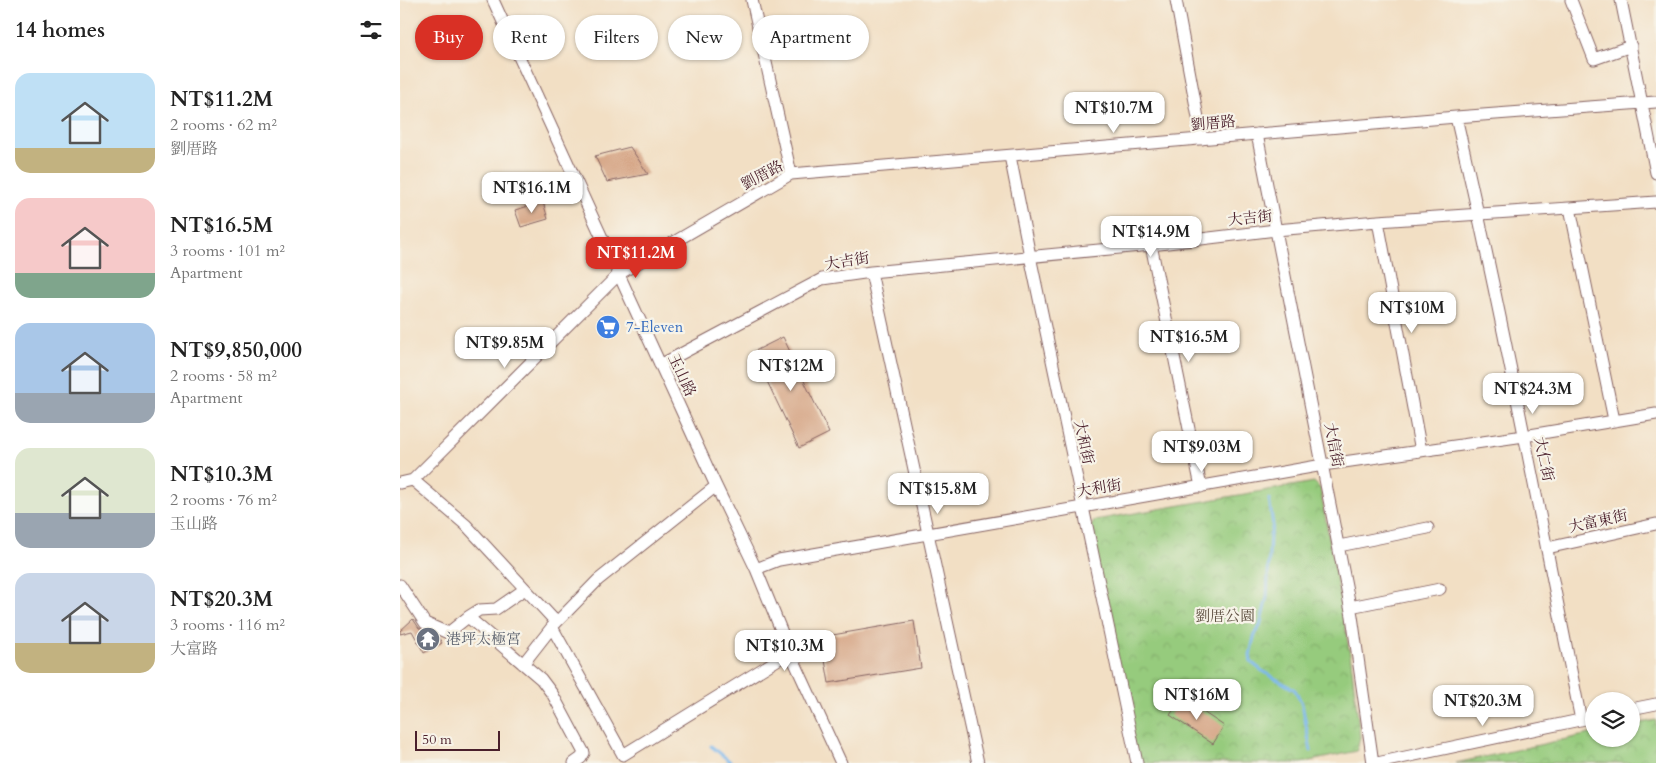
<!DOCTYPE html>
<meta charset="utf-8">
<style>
body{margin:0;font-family:Cardo,"Noto Serif TC",serif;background:#f2f2f2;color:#222;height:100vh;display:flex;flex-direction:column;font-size:19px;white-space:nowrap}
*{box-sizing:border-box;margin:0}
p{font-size:16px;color:#767676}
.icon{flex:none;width:28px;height:28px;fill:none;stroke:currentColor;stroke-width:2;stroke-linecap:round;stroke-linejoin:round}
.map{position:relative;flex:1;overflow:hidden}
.details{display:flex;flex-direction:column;background:#fff;width:400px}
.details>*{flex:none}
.hud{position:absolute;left:15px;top:15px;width:475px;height:45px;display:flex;gap:10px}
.controls{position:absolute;left:1185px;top:692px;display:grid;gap:10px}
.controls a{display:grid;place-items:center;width:55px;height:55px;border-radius:50%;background:#fff;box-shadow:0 1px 4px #0004;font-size:25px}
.scale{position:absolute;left:15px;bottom:12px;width:85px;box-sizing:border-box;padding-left:5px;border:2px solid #4a1f2b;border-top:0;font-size:14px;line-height:18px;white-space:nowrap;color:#4a1f2b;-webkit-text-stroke:4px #f7f3e8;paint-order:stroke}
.price{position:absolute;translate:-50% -42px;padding:0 11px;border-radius:10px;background:#fff;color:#222;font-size:16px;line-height:32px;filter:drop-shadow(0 1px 2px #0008)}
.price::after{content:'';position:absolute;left:50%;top:30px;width:15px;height:11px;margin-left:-8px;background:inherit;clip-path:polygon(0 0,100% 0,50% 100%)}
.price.current{background:#d93025;color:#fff}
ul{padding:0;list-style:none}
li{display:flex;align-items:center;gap:15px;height:125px;padding:0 15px}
li span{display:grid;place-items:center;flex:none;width:140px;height:100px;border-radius:15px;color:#555}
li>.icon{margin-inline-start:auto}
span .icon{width:60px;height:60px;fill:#fffc;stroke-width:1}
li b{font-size:21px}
h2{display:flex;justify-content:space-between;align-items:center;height:60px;padding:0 15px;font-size:21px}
.pill{padding:0 18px;border-radius:22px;background:#fff;box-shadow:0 1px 4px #0004;font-size:18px;line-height:45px}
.pill.current{background:#d93025;color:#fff}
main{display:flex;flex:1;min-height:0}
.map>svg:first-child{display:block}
.park{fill:url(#park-crowns);stroke:#707554}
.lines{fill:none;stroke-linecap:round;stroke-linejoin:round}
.stream{stroke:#7ab7ed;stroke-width:3}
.building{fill:#d7a889}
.minor-casing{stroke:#856261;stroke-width:13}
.minor{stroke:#fff;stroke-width:11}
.labels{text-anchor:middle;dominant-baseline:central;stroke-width:4.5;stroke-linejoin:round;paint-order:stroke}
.street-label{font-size:15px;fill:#4a1f2b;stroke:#f7f3e8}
.shop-label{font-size:15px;fill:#366cbe;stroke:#f7f3e8;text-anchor:start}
.park-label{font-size:15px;fill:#615344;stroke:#f7f3e8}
.worship-label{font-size:15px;fill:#5b616d;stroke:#f7f3e8;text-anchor:start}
</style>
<main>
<section class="details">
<h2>14 homes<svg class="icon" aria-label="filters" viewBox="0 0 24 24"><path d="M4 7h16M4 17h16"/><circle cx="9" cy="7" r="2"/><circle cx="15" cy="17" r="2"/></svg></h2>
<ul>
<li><span style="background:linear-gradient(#bfe0f5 75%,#c2b280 0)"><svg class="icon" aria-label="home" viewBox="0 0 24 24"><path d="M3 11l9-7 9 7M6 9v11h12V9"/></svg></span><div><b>NT$11.2M</b><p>2 rooms · 62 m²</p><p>劉厝路</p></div></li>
<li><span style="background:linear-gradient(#f6c9c9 75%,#7fa58c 0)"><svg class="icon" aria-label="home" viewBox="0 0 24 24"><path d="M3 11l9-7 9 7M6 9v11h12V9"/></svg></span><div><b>NT$16.5M</b><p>3 rooms · 101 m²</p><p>Apartment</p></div></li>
<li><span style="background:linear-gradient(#a9c7e8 70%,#9aa5b1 0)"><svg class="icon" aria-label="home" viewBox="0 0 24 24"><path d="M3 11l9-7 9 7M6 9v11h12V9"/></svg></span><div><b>NT$9,850,000</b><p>2 rooms · 58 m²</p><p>Apartment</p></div></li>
<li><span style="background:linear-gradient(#dfe7d0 65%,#9aa5b1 0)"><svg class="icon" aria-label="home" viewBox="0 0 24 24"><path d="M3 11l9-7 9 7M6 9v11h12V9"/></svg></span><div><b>NT$10.3M</b><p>2 rooms · 76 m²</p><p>玉山路</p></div></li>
<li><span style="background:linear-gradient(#c9d6e8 70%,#c2b280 0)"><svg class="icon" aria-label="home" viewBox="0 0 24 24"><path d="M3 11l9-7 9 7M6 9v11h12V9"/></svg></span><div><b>NT$20.3M</b><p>3 rooms · 116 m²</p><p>大富路</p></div></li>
</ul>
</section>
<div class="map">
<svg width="1256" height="763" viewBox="0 0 1256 763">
<defs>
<pattern id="park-crowns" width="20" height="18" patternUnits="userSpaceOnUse" patternTransform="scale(1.25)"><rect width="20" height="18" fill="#96cb7d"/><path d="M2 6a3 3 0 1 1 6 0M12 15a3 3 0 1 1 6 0" fill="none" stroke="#83ae6c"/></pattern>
</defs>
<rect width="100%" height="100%" fill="#f7f3e8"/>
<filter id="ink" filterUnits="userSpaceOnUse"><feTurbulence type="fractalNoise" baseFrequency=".02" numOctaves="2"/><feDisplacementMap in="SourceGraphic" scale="10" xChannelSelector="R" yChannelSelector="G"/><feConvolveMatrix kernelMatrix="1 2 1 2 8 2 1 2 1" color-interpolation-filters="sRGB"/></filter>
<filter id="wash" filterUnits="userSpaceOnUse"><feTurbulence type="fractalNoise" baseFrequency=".0096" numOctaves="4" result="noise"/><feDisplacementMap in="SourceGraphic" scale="20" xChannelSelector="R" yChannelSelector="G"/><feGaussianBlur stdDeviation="1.12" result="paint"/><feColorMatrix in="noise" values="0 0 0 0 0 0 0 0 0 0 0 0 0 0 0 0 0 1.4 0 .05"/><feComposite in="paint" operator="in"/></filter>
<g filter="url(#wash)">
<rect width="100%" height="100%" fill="#f2dfc4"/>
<path class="park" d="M914 482 920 488 951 660 960 737 957 751 901 763H737L689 530 695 520Z
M1256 720V763H1056L1194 733V739H1231V725Z"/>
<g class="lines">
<path class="stream" d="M869 499 873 525 870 535 867 597 860 626 854 637 850 655 851 662 861 670 895 690 902 704 911 751
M311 746 332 763"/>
</g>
<g id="blocks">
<path class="building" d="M230 147 248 174 207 182 195 156Z
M143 202 148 219 121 227 115 210Z
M383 337 429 433 399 448 353 352Z
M13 619 19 628 38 637 42 643 24 653 12 631 0 634V631Z
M514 621 521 668 429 683 421 637Z
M782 698 824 726 813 744 770 715Z"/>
</g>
</g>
<g filter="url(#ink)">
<use href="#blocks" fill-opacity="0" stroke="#856261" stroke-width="1"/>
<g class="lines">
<g class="minor-casing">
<path id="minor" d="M93 0 316 486 356 569 390 652 441 763
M352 0 391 174
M776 0 802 139
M1171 0 1194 59 1231 46
M1221 0 1256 173
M1056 117C1103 317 1140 519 1181 720
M857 134 952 616 973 763
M610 156 630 256 737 763
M1170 208 1214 420
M978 221 1021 451
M751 245 801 487
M471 272 578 763
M260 365 422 279 471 272 751 245 876 230 978 221 1256 202
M13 480 66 525 156 622
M0 483 13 480 219 274 391 174 1056 117 1256 102
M939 546 1028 528
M1147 548 1256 524
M356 569 379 560 923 465 1124 436 1256 414
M0 585 25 623 48 633 68 617 141 679 153 695 184 753 181 758 174 763
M950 607 1040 589
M68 617 79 610 96 609 125 589
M152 627 223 755 390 652
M123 664 152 627 198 580 316 486
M1231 709 1256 704
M977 763 1194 717"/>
</g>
<use href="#minor" class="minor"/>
</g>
</g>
<defs>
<g id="supermarket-disc" transform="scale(1.25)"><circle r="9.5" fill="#3f7fe0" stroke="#f7f3e8"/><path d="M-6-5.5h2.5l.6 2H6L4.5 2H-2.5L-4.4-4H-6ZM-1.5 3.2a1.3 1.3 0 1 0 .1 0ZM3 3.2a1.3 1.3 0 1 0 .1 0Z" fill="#fff"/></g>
<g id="temple-disc" transform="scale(1.25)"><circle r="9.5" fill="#6b7280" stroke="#f7f3e8"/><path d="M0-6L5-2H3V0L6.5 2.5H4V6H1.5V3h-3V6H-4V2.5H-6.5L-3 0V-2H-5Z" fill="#fff"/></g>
</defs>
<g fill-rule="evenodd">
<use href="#supermarket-disc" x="208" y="327"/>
<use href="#temple-disc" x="28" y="639"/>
</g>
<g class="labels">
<g class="street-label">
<text transform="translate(813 123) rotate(-5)">劉厝路</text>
<text transform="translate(362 175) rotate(-28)">劉厝路</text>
<text transform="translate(850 218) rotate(-6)">大吉街</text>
<text transform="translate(447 261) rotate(-9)">大吉街</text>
<text transform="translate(282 375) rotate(65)">玉山路</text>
<text transform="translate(684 442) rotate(78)">大和街</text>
<text transform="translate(934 445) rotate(79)">大信街</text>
<text transform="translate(1144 459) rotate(78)">大仁街</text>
<text transform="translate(699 488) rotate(-9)">大利街</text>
<text transform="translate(1198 521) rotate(-12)">大富東街</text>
</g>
<g class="shop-label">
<text x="226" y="327">7-Eleven</text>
</g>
<g class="park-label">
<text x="825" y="616">劉厝公園</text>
</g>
<g class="worship-label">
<text x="46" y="639">港坪太極宮</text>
</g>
</g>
</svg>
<div class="controls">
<a><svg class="icon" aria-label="layers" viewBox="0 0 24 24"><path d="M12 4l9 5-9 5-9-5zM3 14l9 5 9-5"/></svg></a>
</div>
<div class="scale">50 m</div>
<b class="price" style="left:714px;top:134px">NT$10.7M</b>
<b class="price" style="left:132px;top:214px">NT$16.1M</b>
<b class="price" style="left:751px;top:258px">NT$14.9M</b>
<b class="price current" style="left:236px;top:279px">NT$11.2M</b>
<b class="price" style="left:1012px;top:334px">NT$10M</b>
<b class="price" style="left:789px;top:363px">NT$16.5M</b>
<b class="price" style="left:105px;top:369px">NT$9.85M</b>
<b class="price" style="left:391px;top:392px">NT$12M</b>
<b class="price" style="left:1133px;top:415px">NT$24.3M</b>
<b class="price" style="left:802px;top:473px">NT$9.03M</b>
<b class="price" style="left:538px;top:515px">NT$15.8M</b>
<b class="price" style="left:385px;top:672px">NT$10.3M</b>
<b class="price" style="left:797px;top:721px">NT$16M</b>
<b class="price" style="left:1083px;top:727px">NT$20.3M</b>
<div class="hud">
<a class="pill current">Buy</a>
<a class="pill">Rent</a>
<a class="pill">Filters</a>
<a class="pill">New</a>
<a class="pill">Apartment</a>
</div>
</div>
</main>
